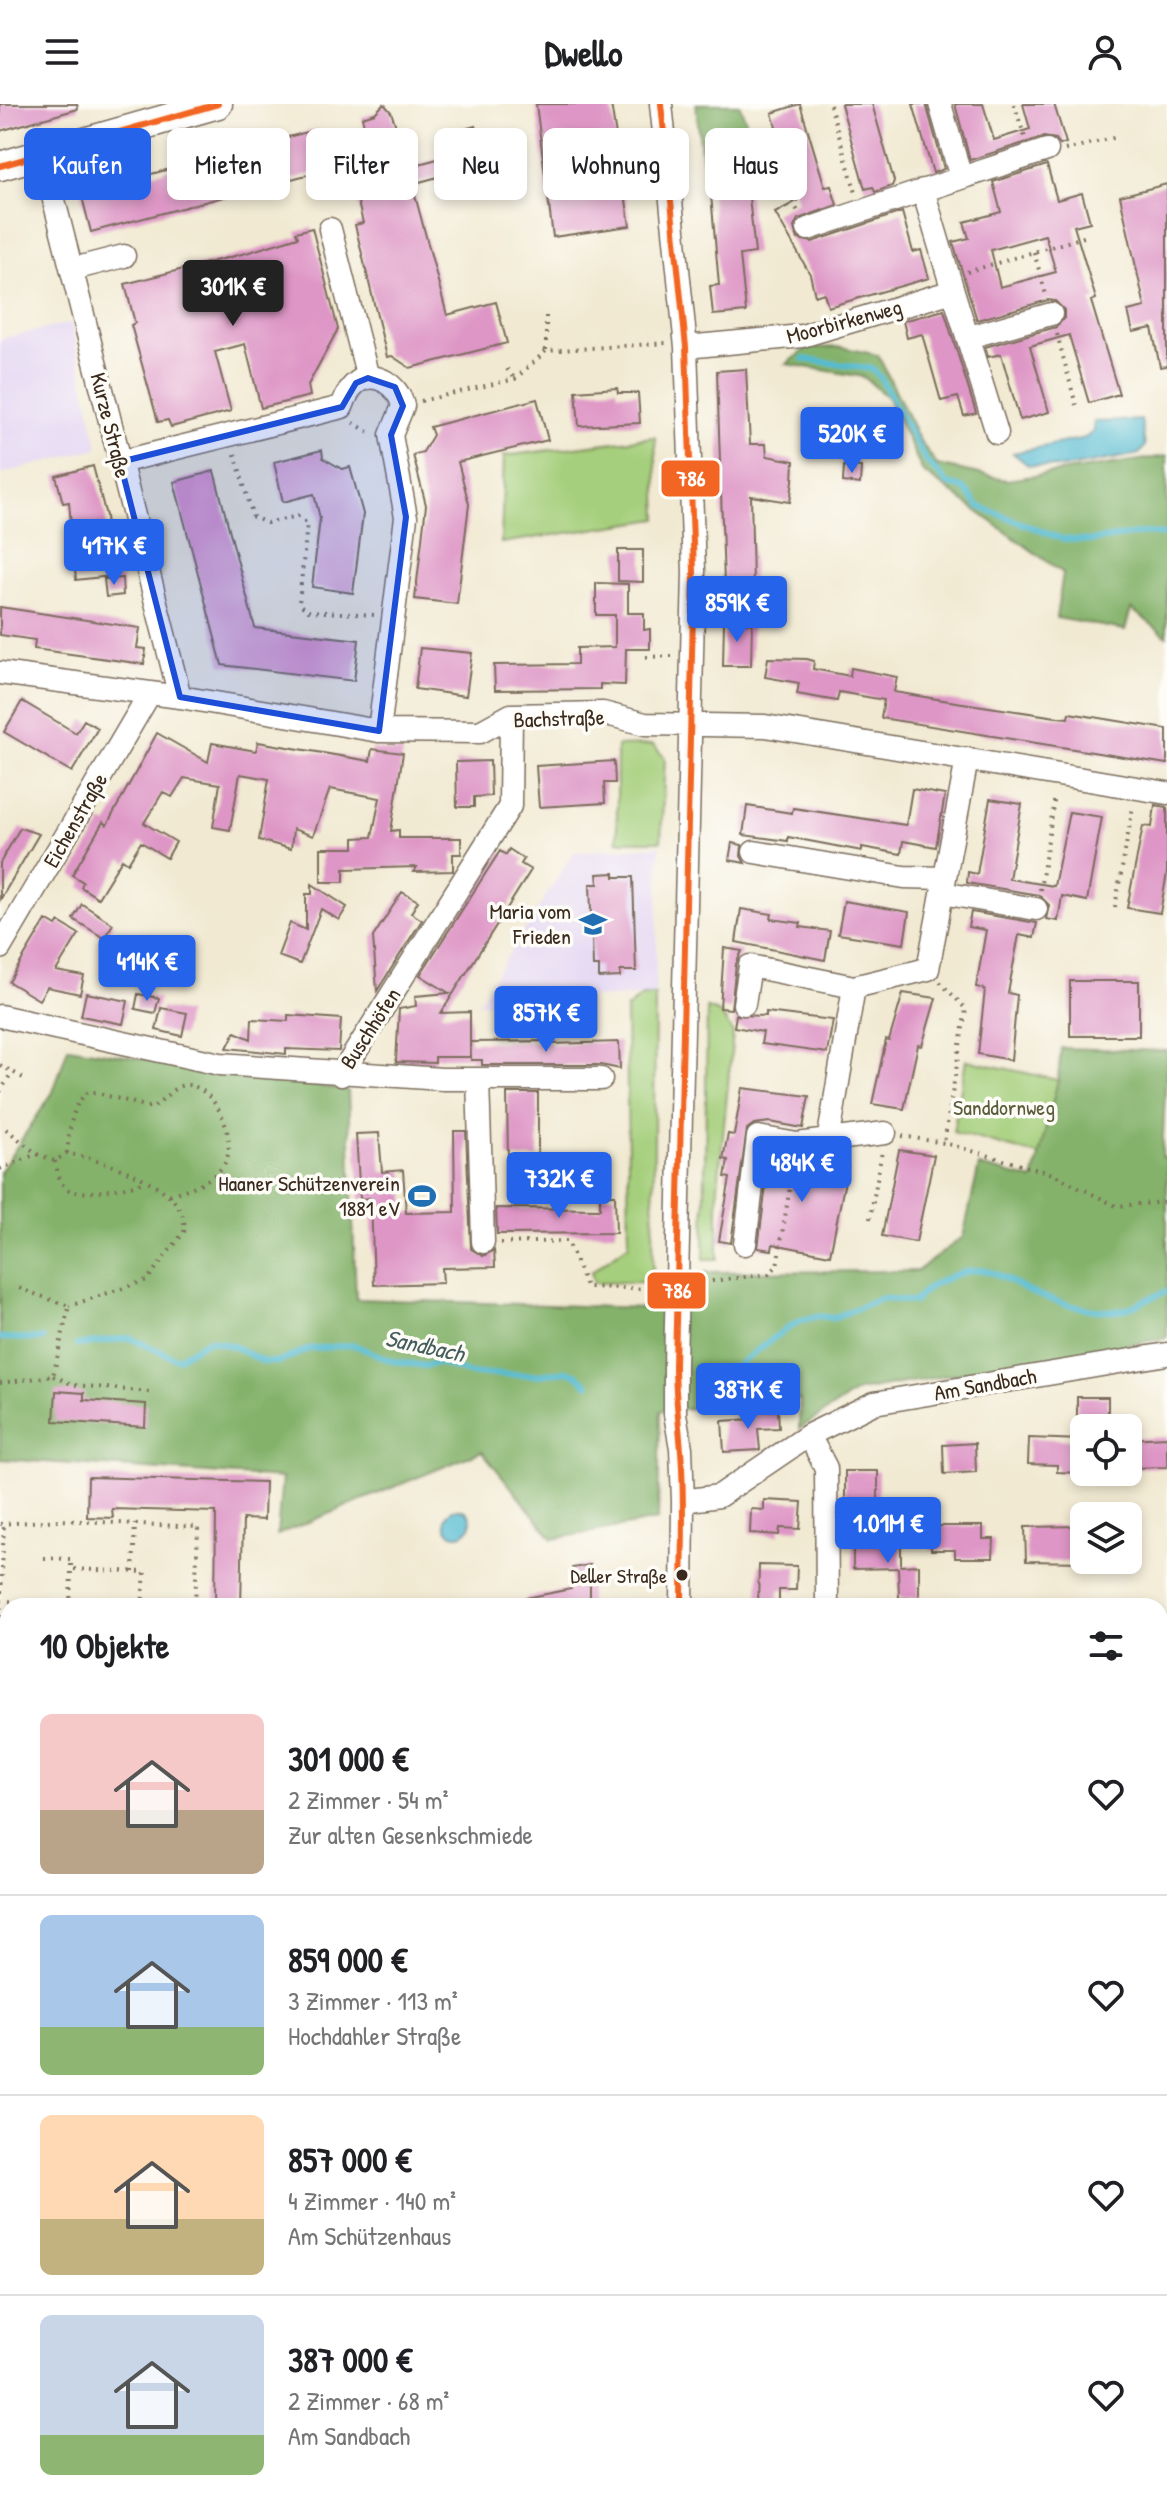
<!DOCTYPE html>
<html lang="de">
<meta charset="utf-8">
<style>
body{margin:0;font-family:"Patrick Hand",sans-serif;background:#f6f6f6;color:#202124;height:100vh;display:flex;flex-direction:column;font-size:30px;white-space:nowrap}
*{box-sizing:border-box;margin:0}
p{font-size:26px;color:#757577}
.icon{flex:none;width:44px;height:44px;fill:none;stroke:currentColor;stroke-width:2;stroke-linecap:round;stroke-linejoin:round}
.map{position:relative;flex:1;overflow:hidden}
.drawer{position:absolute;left:0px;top:1494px;width:1168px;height:912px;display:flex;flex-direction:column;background:#fff;border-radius:24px 24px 0 0;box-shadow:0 4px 12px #0003}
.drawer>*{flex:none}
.banner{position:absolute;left:24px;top:24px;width:1120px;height:72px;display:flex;gap:16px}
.buttons{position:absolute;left:1070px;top:1310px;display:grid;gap:16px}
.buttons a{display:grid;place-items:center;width:72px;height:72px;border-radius:12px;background:#fff;box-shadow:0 4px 12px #0003;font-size:40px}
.price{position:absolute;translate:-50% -68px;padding:0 18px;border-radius:8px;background:#2563eb;color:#fff;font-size:26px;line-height:52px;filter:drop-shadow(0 2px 4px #0008)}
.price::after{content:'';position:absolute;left:50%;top:48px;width:24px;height:18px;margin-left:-12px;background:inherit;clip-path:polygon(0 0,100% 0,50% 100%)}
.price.selected{background:#222;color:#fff}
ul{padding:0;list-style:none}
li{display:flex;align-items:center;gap:24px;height:200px;padding:0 40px}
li+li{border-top:2px solid #e0e0e0}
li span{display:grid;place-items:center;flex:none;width:224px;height:160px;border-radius:12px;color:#555}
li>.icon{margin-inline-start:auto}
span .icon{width:96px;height:96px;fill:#fffc;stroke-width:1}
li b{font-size:34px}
h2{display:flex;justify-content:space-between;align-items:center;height:96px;padding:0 40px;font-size:34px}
.chip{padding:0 28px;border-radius:12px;background:#fff;box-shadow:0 4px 12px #0003;font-size:28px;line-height:72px}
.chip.selected{background:#2563eb;color:#fff}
header{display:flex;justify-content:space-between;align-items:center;height:104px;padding:0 40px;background:#fff;font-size:36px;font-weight:800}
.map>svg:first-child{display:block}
.built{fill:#e2d4f3}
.industrial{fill:#c5c0da}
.green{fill:#a5cf7b;stroke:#707c4c;stroke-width:2}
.forest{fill:#84b26b;stroke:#606e44;stroke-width:2}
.water{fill:#54bbd1;stroke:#487278;stroke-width:2}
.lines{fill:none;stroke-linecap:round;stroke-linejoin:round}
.stream{stroke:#54bbd1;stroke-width:6}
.building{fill:#de96c6;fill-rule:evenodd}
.minor-casing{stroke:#7b6d5d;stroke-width:25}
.major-casing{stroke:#7b6d5d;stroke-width:31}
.path{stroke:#7b6d5d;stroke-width:4;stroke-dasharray:2 6;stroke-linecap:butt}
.minor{stroke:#fff;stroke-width:22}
.major{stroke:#fff;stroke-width:28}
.bus-1-casing{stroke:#fdfcf7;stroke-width:12}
.bus-1{stroke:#f26522;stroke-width:6}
.marked{fill:#1d4ed8;fill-opacity:0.2;stroke:#1d4ed8;stroke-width:6;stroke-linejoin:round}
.bus-dot{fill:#3b2a1e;stroke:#fdfcf7;stroke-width:3}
.labels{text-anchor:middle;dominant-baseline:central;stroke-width:7;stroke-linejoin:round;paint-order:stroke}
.bus-label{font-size:20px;fill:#3b2a1e;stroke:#fdfcf7;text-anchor:end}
.street-label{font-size:22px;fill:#3b2a1e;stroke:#fdfcf7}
.poi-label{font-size:22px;fill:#3b2a1e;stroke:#fdfcf7;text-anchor:end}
.park-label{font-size:22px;fill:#5b5c3a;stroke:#fdfcf7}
.water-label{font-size:24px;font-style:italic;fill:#445d5d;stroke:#fdfcf7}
.line-badge{stroke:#fdfcf7;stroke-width:3}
.badge-label{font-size:22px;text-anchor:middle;font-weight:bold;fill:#fff}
</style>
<header><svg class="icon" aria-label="menu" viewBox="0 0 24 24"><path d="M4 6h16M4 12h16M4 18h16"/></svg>Dwello<svg class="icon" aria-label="person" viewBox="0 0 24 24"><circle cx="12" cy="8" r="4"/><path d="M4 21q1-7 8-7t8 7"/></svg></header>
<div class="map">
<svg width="1167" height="2406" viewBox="0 0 1167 2406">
<rect width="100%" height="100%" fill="#fdfcf7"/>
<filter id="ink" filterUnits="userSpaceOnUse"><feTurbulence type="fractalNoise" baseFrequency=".0125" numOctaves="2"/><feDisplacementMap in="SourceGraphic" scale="16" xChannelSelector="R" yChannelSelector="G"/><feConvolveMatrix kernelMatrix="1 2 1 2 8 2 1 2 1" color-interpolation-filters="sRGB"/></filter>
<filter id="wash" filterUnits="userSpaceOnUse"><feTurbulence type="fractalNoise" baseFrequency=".006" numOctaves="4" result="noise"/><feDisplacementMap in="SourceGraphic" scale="32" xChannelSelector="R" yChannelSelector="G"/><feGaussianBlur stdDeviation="1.8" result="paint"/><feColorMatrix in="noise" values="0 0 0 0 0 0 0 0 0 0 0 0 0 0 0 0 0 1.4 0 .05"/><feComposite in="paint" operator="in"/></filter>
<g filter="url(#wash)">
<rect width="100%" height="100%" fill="#f1e9d1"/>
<path class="built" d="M71 219 98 344 0 370V235Z
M660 742 655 891 478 899 574 748Z"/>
<path class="industrial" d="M1160 2250 1167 2252V2406H813L815 2398H1160Z"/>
<path class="green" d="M655 333 658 415 501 439 504 352Z
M653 641 665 654 661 737H617V642Z
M655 891 653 1172 647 1178 594 1179 591 1168 629 1140 626 905 642 892Z
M707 904 720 909 733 929 718 1082V1155H704Z
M966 956 1058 976 1041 1052 953 1028Z
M1160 1910 1167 1911V2234L1160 2233Z"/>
<path class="forest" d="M696 0H739L761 53 702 57Z
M841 243 878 251 920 337 937 361 1007 376 1167 352V532L1131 505 1125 526 1056 514 1063 469 923 368 888 294 864 273 786 260 807 244Z
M68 943 348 987 356 1195 645 1204 706 1168 917 1167 963 1133 979 1062 1033 1076 1058 976 1061 944 1167 947 1162 1053 1167 1054V1234L858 1287 799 1325 800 1295 660 1307 658 1416 553 1435 482 1347 277 1431 282 1374 0 1355V1068L53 988Z"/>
<path class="water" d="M1141 316 1145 342 1139 350 1063 364 1028 361 1013 349 1085 334 1094 327V318Z
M445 1418a13 13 0 1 1 26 0a13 13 0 1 1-26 0Z"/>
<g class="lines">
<path class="stream" d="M803 255 872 265 880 273 926 357 948 380 965 385 978 402 1062 435 1089 437 1145 429 1167 431
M0 1234 43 1235
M77 1241 130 1234 177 1255 208 1236 233 1242 264 1258H279L309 1245 354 1241 392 1257 425 1262 437 1259 471 1270 538 1271 566 1267 576 1270 588 1281
M721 1274 787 1224 802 1216 818 1212 833 1214 882 1194 914 1198C926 1181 957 1167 979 1166 996 1166 1015 1182 1030 1188 1055 1198 1082 1206 1109 1207 1129 1209 1148 1192 1167 1188"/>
</g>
<g id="blocks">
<path class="building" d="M0 0H77L78 5 0 27Z
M384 0 391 8 400 34 391 37 396 66 460 49 454 28 475 22 486 60 412 80 447 211 496 198 507 239 410 264 392 252 387 253 355 121 363 119 353 78 376 72 362 13 375 9Z
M536 0H611L630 122 553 133Z
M800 0 825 83 831 82 837 101 798 115 794 123 798 135 812 138 902 108 913 148 921 146 929 174 828 203 824 189 815 192 810 170 775 109 797 97 772 9Z
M841 0H872L894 77 892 82 875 88 873 83 865 85Z
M913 0H926L944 65 933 69Z
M955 0H983L994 36 1030 25 1023 0H1054L1066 39 1060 41 1056 35 1043 33 970 56Z
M318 25 329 65 91 128 81 89Z
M1047 61 1057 96 1082 89 1090 118 1074 122 1096 195 1091 197 1119 290 1089 299 1069 231 1030 242 1049 308 1020 316 1001 250 988 253 985 243 1056 223 1064 214V206L1055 197 1048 196 977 216 953 138 969 134 964 118 1001 108 993 78ZM1045 131 1056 168 1000 183 991 146Z
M746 65 755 149 740 151 746 208 713 211 710 182 719 181 709 68Z
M1167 80V262L1160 263 1152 224 1133 228 1128 207 1145 203 1120 92Z
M312 124 338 225 308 281 310 292 261 304 245 240 215 248 231 307 171 323 168 316 158 318 131 221 135 219 125 180 246 149 298 133 296 128Z
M944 206 976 309 964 312 958 293 941 297 922 230 907 234 903 217Z
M746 265 750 340H766L767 352 794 357 793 377 790 398 751 392 753 479H724L717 267Z
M617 284 618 289H638L640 319 579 322 576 287Z
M537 295 548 336 458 358 469 400 457 500 415 495 426 401 413 351 423 348 433 331 430 323Z
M322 346 323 354 342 365 350 363 363 410 353 489 312 483 320 414 314 390 283 398 274 358Z
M93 362 106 412 111 472 76 476 69 398 63 399 56 372Z
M844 362 861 363 860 380 843 378Z
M214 367 255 524 359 536 354 577 222 561 174 378Z
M618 446H643V478L618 477Z
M122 474 123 491 106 493 104 475Z
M596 479 628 480V509H644V526L650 525V545H626L625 581 600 580V585L495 586 494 561 577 560V544L615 543V511H596Z
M0 503 140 524 137 544 146 545 144 560 34 545 35 536 0 531Z
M724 518 752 519 751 562H723Z
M420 544 472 549 466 592 415 585Z
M768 554 807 555 814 557 813 565 850 572 851 564 897 573 894 588 943 596 1056 613 1068 614 1069 609 1167 625V660L881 614 884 596 839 588 837 597 797 590 799 579 765 573Z
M22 597 76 629 84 616 98 624 72 668 4 628Z
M157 629 208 658 212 639 256 647 258 638 370 657 372 645 403 649 391 727 399 726V734H461V750H453V767L414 768 417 763 344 765V778H321V744H354V734L372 733 380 694 330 685 313 732 293 725 291 745 259 736 269 675 240 670 230 726 213 723 220 680 184 674 172 693 163 688 144 719 176 738 167 754 141 738 128 759 122 755 98 794 81 783 83 778 72 771 103 718 107 721Z
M490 657 491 692 474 693V703H457L456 658Z
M614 657 615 679H604L605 699 539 703 536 662Z
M912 685 945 691 936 743 903 737 901 750 862 743V747L788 733V737L743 731 747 702 792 709 793 704 906 721Z
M990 695 1022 700 1009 775 1054 782 1069 708 1102 713 1087 797 1062 792 1058 817 1046 815 1049 801 1039 791 967 779 968 768 977 770Z
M1155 701 1167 703V769L1160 809 1127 804 1143 722 1152 723Z
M20 724 39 730 0 796V759Z
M732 739 742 741 741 752 745 759 729 756Z
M509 745 524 755 521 760 531 766 441 909 470 908V953H435V959L396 958 399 905 416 902 415 892 449 889 420 871 500 747 506 751Z
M614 769V773H633L636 867H620V873L599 874V862H593L590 780H598L597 770Z
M312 780 347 803 339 816 321 805 300 860 278 852 290 819 306 826V790H312Z
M402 788 418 797 411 809 422 816 377 887 373 833Z
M844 797 909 808 904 840 838 830Z
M82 800 113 820 104 834 73 815Z
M741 805 772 810 771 815 801 819 800 823 830 827 825 856 736 838Z
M971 808 1037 819 1034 834 1019 831 1011 873 1008 889 1017 891 1011 956 978 950 985 885 976 883 986 826 968 823Z
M46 816 56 822 59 818 79 830 56 867 84 872 80 890 47 883 39 896 9 878Z
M724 844 742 847 736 860 731 905 720 904Z
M1070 877H1139V932H1070Z
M86 889 128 897 123 920 81 912Z
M903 889 936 894 922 942 918 941 904 1005 872 1000 886 936 889 937Z
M138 890 159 894 155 909 135 905Z
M161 904 187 909 182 932 156 926Z
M766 908 833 916 827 949 761 940 763 928 734 923 736 911 766 912Z
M288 911 341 915 339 947 286 945V950L227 944 235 928 251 935 252 915 288 917Z
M550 937V940L619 938 620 965 601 961H482V956H471L470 938Z
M742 984 809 992 803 1024 770 1018 754 1020 747 1025 731 1139 719 1137 730 1074 725 1073 728 1056 723 1055 728 1030 734 1031Z
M507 989H538V1054H508Z
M454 1027H466L471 1145 483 1152 494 1146 495 1163 442 1164 443 1179 374 1181 371 1094 360 1095 356 1030 379 1029 382 1068 403 1066 406 1109 455 1108Z
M899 1046 934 1051 916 1138 882 1132Z
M770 1050 848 1062 830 1151 773 1140 772 1146 758 1144Z
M600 1091H615L616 1129 497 1130 496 1104 600 1105Z
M56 1287 84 1289V1296L146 1300 145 1323 54 1317Z
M1077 1293H1108V1313L1077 1312Z
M778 1306 779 1324 758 1325 760 1346 724 1348 722 1317 752 1315 751 1308Z
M1167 1333V1363L1128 1364V1335Z
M1029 1334 1082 1336 1080 1369 1057 1368V1361L1028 1360Z
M975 1339 976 1368 944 1370 943 1341Z
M845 1367H878V1396L845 1397Z
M88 1373 265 1378 264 1416 243 1415 241 1502H215L216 1408 112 1405 113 1414 87 1413Z
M764 1396 802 1398 800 1425 780 1424 779 1431 750 1429 751 1405 764 1406Z
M931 1422H983V1435H994L993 1454H955V1446H931Z
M1084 1422V1458L1026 1457 1025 1423Z
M853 1439H901V1462L919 1461V1494H899L898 1464 853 1465Z
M590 1461V1502H527L526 1494 571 1485 572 1464Z
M759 1461 797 1462 796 1486H779V1502H758Z"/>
</g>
</g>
<g filter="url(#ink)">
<use href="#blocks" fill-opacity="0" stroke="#7b6d5d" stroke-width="2"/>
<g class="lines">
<g class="minor-casing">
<path id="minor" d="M661 0 686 243 694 467 675 1261V1310L681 1344 683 1397 682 1502
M42 49 180 593
M961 74 1047 46
M923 86 953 187
M330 125 368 274
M808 125 961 74 940 0
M73 165 124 152
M969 233 1051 210
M686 243 802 232 953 187 997 329
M120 358 342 303C345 295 348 286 355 280 374 263 399 282 403 302L391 331 406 413 379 627
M0 569 180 593 379 627 480 628 511 611 603 609 645 620 765 622 1167 689
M754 748 904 773 945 774
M942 789 1036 805
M0 844 150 589
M744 900 750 862 854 883 928 865 967 655
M0 912 220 960 442 975H601
M341 971 510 702 511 611
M478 975 483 1138
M828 1038 854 883
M745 1140 758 1033 797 1040 885 1029
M809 1331 826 1364 827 1502
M683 1397 719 1392 809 1331 874 1299 1167 1250
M1160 1655H1167
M0 1667 8 1668
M0 1948 8 1938
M1160 2242 1167 2244
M265 2406V2398
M582 2406 586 2398
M674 2406V2398"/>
</g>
<g class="major-casing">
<path id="major" d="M0 62 218 0
M0 2233 8 2235
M515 2398 539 2406"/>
</g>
<path class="path" d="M1014 0 1025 34
M830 1 856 89
M757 35 799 109
M1065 46 1117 33
M1034 148 1046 191
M967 168 1087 132
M546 212V247
M1057 230 1076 301
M507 265 515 275
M421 297 515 275 546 247 667 239
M353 319 373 330
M235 350 253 413 267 419 298 412 307 420 299 499 308 507 375 511
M646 553 672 552
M1040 786 1055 692
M1115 803 1133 703
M940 878 966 905 944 1039
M0 961 27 976
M0 988 12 968
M6 1025 37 1050 55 1057 67 1049C101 1057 191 1080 184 1128L147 1176 69 1202
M902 1032 944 1039 1053 1070 1116 1102 1167 1098
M67 1049C70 1027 70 1000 90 987L152 1004C163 997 174 980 188 981 217 984 240 1039 223 1062 210 1079 188 1085 168 1091
M55 1057C58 1068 59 1081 69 1086 81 1093 134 1083 146 1077
M0 1065 37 1050
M870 1115 882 1047
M501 1139 568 1137 586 1183 656 1185
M696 1179 769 1170 777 1162 794 1058
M53 1272 74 1281 150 1288
M0 1279 53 1272 69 1202 18 1184
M0 1420 60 1416 198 1423 195 1502
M44 1454 71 1455V1465
M133 1468 135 1419
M1 1497 36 1498V1502
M70 1502 71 1465 145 1468 142 1502
M0 1513 4 1420
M0 1554 8 1555
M1160 1944 1167 1945
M1160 2215 1167 2216
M459 2398 483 2406
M716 2398 717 2406
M605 2401 618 2406"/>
<use href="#minor" class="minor"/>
<use href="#major" class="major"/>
<g class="bus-1-casing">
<path id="bus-1" d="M661 0 686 243 694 467 675 1261C675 1291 679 1318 681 1347 685 1399 682 1451 682 1502
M0 62 218 0"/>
</g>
<use href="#bus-1" class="bus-1"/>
</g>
</g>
<path class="marked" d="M368 274 395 283 403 302 391 331 406 413 379 627 180 593 120 358 342 303 356 279Z"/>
<defs>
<g id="school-bare" transform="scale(2.16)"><path d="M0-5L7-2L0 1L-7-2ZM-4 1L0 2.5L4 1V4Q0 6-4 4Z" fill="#1f6fb2" stroke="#fdfcf7" stroke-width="2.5" paint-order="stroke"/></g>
<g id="stadium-bare" transform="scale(2.16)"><path d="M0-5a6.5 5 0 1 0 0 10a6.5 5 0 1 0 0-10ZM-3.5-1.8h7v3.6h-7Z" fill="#1f6fb2" stroke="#fdfcf7" stroke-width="2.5" paint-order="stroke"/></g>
</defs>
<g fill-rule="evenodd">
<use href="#school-bare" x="593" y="820"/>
<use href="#stadium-bare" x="422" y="1092"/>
</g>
<circle class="bus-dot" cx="682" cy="1471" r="7"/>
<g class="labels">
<g class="bus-label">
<text x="667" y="1471">Deller Straße</text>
</g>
<g class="street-label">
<text transform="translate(844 217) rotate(-15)">Moorbirkenweg</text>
<text transform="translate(111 321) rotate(76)">Kurze Straße</text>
<text transform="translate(559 614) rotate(-2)">Bachstraße</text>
<text transform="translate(75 716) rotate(-60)">Eichenstraße</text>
<text transform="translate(370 924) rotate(-57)">Buschhöfen</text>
<text transform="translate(985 1280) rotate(-10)">Am Sandbach</text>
</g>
<g class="poi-label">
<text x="571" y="807">Maria vom<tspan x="571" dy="25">Frieden</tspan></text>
<text x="400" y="1079">Haaner Schützenverein<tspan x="400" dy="25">1881 eV</tspan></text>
</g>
<g class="park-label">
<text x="1004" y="1003">Sanddornweg</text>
</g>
<g class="water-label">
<text transform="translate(425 1241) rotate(12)">Sandbach</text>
</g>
</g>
<g class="line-badge">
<rect x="660" y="355" width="61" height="39" rx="8" fill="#f26522"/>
<rect x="646" y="1167" width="61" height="39" rx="8" fill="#f26522"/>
</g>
<g class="badge-label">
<text x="691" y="382">786</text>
<text x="677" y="1194">786</text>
</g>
</svg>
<div class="buttons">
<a><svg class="icon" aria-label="locate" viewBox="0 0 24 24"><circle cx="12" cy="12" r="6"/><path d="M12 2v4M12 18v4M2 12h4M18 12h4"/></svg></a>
<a><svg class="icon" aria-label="layers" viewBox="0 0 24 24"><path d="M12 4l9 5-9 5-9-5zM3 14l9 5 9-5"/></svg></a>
</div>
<b class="price selected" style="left:233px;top:224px">301K €</b>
<b class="price" style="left:852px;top:371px">520K €</b>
<b class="price" style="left:114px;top:483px">417K €</b>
<b class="price" style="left:737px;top:540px">859K €</b>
<b class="price" style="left:147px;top:899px">414K €</b>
<b class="price" style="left:546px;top:950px">857K €</b>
<b class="price" style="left:802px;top:1100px">484K €</b>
<b class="price" style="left:559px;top:1116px">732K €</b>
<b class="price" style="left:748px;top:1327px">387K €</b>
<b class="price" style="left:888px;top:1461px">1.01M €</b>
<div class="banner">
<a class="chip selected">Kaufen</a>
<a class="chip">Mieten</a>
<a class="chip">Filter</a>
<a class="chip">Neu</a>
<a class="chip">Wohnung</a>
<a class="chip">Haus</a>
</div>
<section class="drawer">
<h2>10 Objekte<svg class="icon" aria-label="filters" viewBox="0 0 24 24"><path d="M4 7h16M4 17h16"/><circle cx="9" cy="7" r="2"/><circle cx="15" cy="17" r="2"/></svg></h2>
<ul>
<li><span style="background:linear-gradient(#f6c9c9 60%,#b9a48a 0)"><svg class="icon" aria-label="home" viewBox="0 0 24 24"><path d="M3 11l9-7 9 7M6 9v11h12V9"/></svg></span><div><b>301 000 €</b><p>2 Zimmer · 54 m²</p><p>Zur alten Gesenkschmiede</p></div><svg class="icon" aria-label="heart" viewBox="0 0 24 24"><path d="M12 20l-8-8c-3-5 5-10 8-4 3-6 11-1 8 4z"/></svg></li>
<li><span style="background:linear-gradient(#a9c7e8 70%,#8fb573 0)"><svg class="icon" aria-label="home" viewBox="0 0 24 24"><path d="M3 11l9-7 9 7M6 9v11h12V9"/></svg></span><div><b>859 000 €</b><p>3 Zimmer · 113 m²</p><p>Hochdahler Straße</p></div><svg class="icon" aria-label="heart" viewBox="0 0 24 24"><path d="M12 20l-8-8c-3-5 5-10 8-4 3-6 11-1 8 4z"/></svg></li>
<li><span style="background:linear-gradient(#ffd9b3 65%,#c2b280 0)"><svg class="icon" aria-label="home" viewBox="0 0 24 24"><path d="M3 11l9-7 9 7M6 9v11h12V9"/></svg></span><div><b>857 000 €</b><p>4 Zimmer · 140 m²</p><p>Am Schützenhaus</p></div><svg class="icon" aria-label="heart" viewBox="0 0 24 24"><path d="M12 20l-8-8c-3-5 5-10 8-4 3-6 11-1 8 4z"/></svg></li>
<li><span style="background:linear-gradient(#c9d6e8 75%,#8fb573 0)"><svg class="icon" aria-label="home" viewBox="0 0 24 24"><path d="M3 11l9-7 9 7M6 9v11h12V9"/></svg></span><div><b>387 000 €</b><p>2 Zimmer · 68 m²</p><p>Am Sandbach</p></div><svg class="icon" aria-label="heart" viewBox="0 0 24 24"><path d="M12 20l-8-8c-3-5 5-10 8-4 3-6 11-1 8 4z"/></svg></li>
</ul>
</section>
</div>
